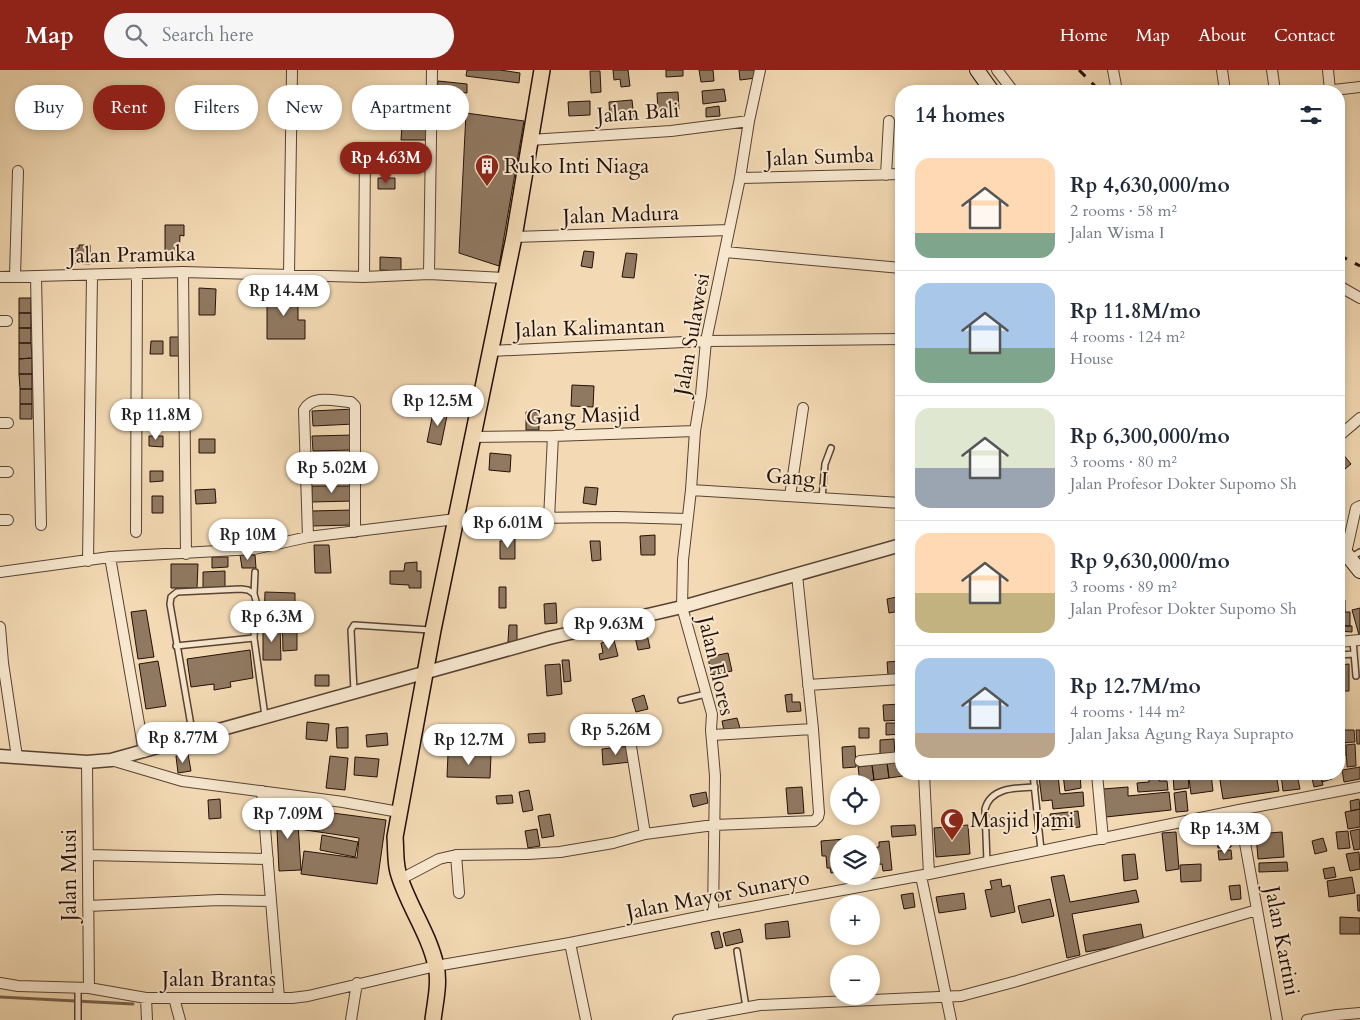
<!DOCTYPE html>
<meta charset="utf-8">
<style>
body{margin:0;font-family:Cardo,serif;background:#f6f6f7;color:#1f2937;height:100vh;display:flex;flex-direction:column;font-size:19px;white-space:nowrap}
*{box-sizing:border-box;margin:0}
p{font-size:16px;color:#747a83}
.icon{flex:none;width:28px;height:28px;fill:none;stroke:currentColor;stroke-width:2;stroke-linecap:round;stroke-linejoin:round}
.map{position:relative;flex:1;overflow:hidden}
.details{position:absolute;left:895px;top:15px;width:450px;height:695px;display:flex;flex-direction:column;background:#fff;border-radius:20px;box-shadow:0 2px 8px #0003}
.details>*{flex:none}
.banner{position:absolute;left:15px;top:15px;width:475px;height:45px;display:flex;gap:10px}
.controls{position:absolute;left:830px;top:705px;display:grid;gap:10px}
.controls a{display:grid;place-items:center;width:50px;height:50px;border-radius:50%;background:#fff;box-shadow:0 2px 8px #0003;font-size:25px}
.price{position:absolute;translate:-50% -42px;padding:0 11px;border-radius:18px;background:#fff;color:#222;font-size:16px;line-height:32px;filter:drop-shadow(0 1px 2px #0008)}
.price::after{content:'';position:absolute;left:50%;top:30px;width:15px;height:11px;margin-left:-8px;background:inherit;clip-path:polygon(0 0,100% 0,50% 100%)}
.price.selected{background:#8f2418;color:#fff}
ul{padding:0;list-style:none}
li{display:flex;align-items:center;gap:15px;height:125px;padding:0 20px}
li+li{border-top:1px solid #e0e1e3}
li span{display:grid;place-items:center;flex:none;width:140px;height:100px;border-radius:15px;color:#555}
li>.icon{margin-inline-start:auto}
span .icon{width:60px;height:60px;fill:#fffc;stroke-width:1}
li b{font-size:21px}
h2{display:flex;justify-content:space-between;align-items:center;height:60px;padding:0 20px;font-size:21px}
.pill{padding:0 18px;border-radius:22px;background:#fff;box-shadow:0 2px 8px #0003;font-size:18px;line-height:45px}
.pill.selected{background:#8f2418;color:#fff}
header{display:flex;align-items:center;gap:30px;box-sizing:border-box;height:70px;padding:0 25px;background:#8f2418;color:#fff}
header strong{font-size:24px}
nav{display:flex;gap:28px;margin-inline-start:auto;font-size:18px}
.search{width:350px;height:45px;background:#f6f6f7;display:flex;align-items:center;gap:12px;box-sizing:border-box;padding:0 18px;border-radius:28px;color:#747a83;font-size:19px}
.map>svg:first-child{display:block}
.lines{fill:none;stroke-linecap:round;stroke-linejoin:round}
.stream{stroke:#77604c;stroke-width:3}
.building{fill:#907961;stroke:#251008}
.service-casing{stroke:#584233;stroke-width:8}
.minor-casing{stroke:#584233;stroke-width:12}
.tertiary-casing{stroke:#584233;stroke-width:15}
.secondary-casing{stroke:#251008;stroke-width:16}
.primary-casing{stroke:#251008;stroke-width:18}
.service{stroke:#f7e7ce;stroke-width:5}
.minor{stroke:#f7e7ce;stroke-width:10}
.tertiary{stroke:#f7e7ce;stroke-width:12}
.secondary{stroke:#f7e7ce;stroke-width:14}
.primary{stroke:#f3dab4;stroke-width:15}
.rail{stroke:#251008;stroke-width:3;stroke-dasharray:9 9;stroke-linecap:butt}
.labels{text-anchor:middle;dominant-baseline:central;stroke-width:4;stroke-linejoin:round;paint-order:stroke}
.street-label{font-size:21px;fill:#251008;stroke:#f7e7ce}
.poi-label{font-size:21px;fill:#251008;stroke:#f7e7ce;text-anchor:start}
</style>
<header>
<strong>Map</strong>
<div class="search"><svg class="icon" aria-label="search" viewBox="0 0 24 24"><circle cx="10" cy="10" r="6"/><path d="M15 15l6 6"/></svg>Search here</div>
<nav><a>Home</a><a>Map</a><a>About</a><a>Contact</a></nav>
</header>
<div class="map">
<svg width="1360" height="950" viewBox="0 0 1360 950">
<rect width="100%" height="100%" fill="#f3dab4"/>
<filter id="stains"><feTurbulence type="fractalNoise" baseFrequency=".004" numOctaves="4"/><feColorMatrix values="0 0 0 0 .2 0 0 0 0 .09 0 0 0 0 .02 0 0 0 .5 -.17"/></filter>
<radialGradient id="worn" r=".72"><stop offset=".6" stop-color="#630" stop-opacity="0"/><stop offset="1" stop-color="#630" stop-opacity=".3"/></radialGradient>
<g class="lines">
<path class="stream" d="M0 927 133 934"/>
</g>
<path class="building" d="M467 0H500L520 3 519 13 466 6Z
M613 0H628L630 16 621 17 620 9 614 10Z
M666 0H683V6L666 7Z
M699 0H713L714 11 701 12Z
M739 0H755L756 8 740 10Z
M590 1H600L601 22 591 23Z
M438 11 467 14V23L437 20Z
M724 19 726 31 703 34 702 21Z
M678 22 679 39 658 41 657 23Z
M632 30 634 49 610 51 609 32Z
M590 31V45L569 46 568 32Z
M719 36 720 46 706 47V38Z
M466 43 524 51 499 196 459 183Z
M402 54 428 55 427 70H401Z
M404 88H429V101H404Z
M378 108H395V119H378Z
M165 155H184V166L180 165 179 188H165Z
M79 175H90V194L72 193 73 178H79Z
M584 181 594 182 592 198 581 196Z
M626 183 637 184 634 208 622 207Z
M380 187 401 188V201L380 200Z
M199 218 216 219 215 245H199Z
M267 222H298V250H305V269H267Z
M19 228H31V243H19Z
M19 243H31V258H19Z
M19 258H31V273H19Z
M170 267H182V286H170Z
M151 271H163V284H150Z
M19 273H31L32 288 19 289Z
M32 288V304H19V289Z
M19 304H32V319H20Z
M572 315 594 316 593 337 571 336Z
M20 319H32V334H20Z
M163 331V342H150V332Z
M20 334H32V349H20Z
M434 338 448 341 441 375 427 372Z
M354 339V354L313 356 312 341Z
M150 342H163V353H150Z
M526 342H539V360H526Z
M354 365V380L313 381 312 366Z
M149 366H163V377L149 376Z
M199 369H215V383H199Z
M490 383 511 385 510 402 489 400Z
M1342 383 1351 394 1339 404V385Z
M353 389V404L312 405 311 390Z
M150 401H163V411L150 412Z
M312 416H353V431L312 432Z
M585 417 598 418 596 435 583 433Z
M215 419 216 433 196 434 195 420Z
M152 426H163V443H152Z
M353 440V455L312 456V441Z
M655 465V485H641L640 466Z
M505 467H515V489H500V471H505Z
M590 471H600L601 490 592 491Z
M314 475H329L331 503H315Z
M240 485H255L256 498H242Z
M212 487H228V497L212 498Z
M417 492V501H421V518H409V515L390 514V501H404L405 493Z
M171 494H198L197 518H171Z
M225 501V517L203 518V502Z
M499 517H506V538H499Z
M265 522 295 523V533L281 532V550H264Z
M897 527 900 541 889 543 887 529Z
M1339 530H1345V542H1339Z
M556 533 557 553 545 554 544 534Z
M1360 538V565H1359L1352 540Z
M146 540 154 587 138 589 131 542Z
M1339 542H1350V556H1339Z
M282 544H297V580L283 581Z
M509 555H517V572H508Z
M263 556H280L281 590H263Z
M1339 556H1352V562L1339 561Z
M646 560 650 578 638 580 634 562Z
M614 570 618 586 600 590 599 584 603 583 601 573Z
M250 580 253 608 230 612 231 617 214 620V614L191 617 187 589Z
M728 583 732 601 711 605 708 587Z
M562 590H569L571 611 564 612Z
M158 591 166 636 146 639 139 594Z
M901 591V604L888 605 887 592Z
M560 594 562 624 547 626 545 595Z
M1349 594V621H1343V616H1339V595Z
M315 605H329V616H315Z
M792 624V632H800L801 641 787 642 785 625Z
M644 625 648 639 636 642 632 629Z
M901 634V650L884 651 883 635Z
M631 646 633 656 614 659 612 649Z
M737 648 740 658 724 661 722 651Z
M307 652 329 654 327 671 306 669Z
M886 653H901V664L886 665Z
M348 657V678H337L336 658Z
M859 658H869V668H859Z
M1339 660H1354L1355 672 1339 673Z
M1356 660H1360V674H1357Z
M387 663 388 675 367 677 366 665Z
M545 663V672L529 673 528 664Z
M894 669 895 686H880V670Z
M1345 672V686H1339V673Z
M1355 674 1356 696 1347 697 1346 675Z
M630 676 631 692 603 695 602 679Z
M855 676 856 697 843 698 842 677Z
M188 684 191 701 178 703 176 686Z
M448 684 491 685 490 708 447 707Z
M330 686 348 688 345 720 326 718Z
M355 687 379 689 377 707 354 705Z
M901 691V704L903 706 889 708 887 693Z
M887 693 889 708 874 710 872 695Z
M872 695 874 710 860 712 858 697Z
M1360 697V709L1344 712 1342 700Z
M1063 704H1080L1081 718 1065 721Z
M1106 704H1130L1107 708Z
M1149 704H1159V711H1167L1168 720 1138 722 1137 713 1149 712Z
M1173 704H1188L1189 718 1174 720Z
M1200 704H1211L1213 721 1191 724 1189 708 1201 706Z
M1219 704H1276L1279 721 1223 729Z
M1281 704H1297L1300 719 1283 721Z
M1311 704H1320L1323 715 1314 717Z
M1320 704H1331L1332 709 1322 712Z
M1058 705 1060 724 1083 722 1084 736 1053 739 1052 730 1042 731 1039 707Z
M802 717 804 743 788 744 786 718Z
M1128 717V726L1169 722 1171 740 1106 747 1103 719Z
M529 720 533 740 523 742 519 722Z
M1186 721 1188 741 1176 742 1174 723Z
M706 722 708 733 693 737 690 725Z
M512 725 513 733 497 734 496 726Z
M220 729 221 748 209 749 208 730Z
M1359 729 1360 739 1351 741 1350 731Z
M297 738 301 800 279 801 276 739Z
M302 739 386 750 377 814 301 804 304 781 357 788 359 768 299 759Z
M1360 739V757L1348 759 1345 742Z
M1078 741 1080 757 1052 760 1050 744Z
M550 744 554 766 542 768 538 746Z
M915 755 916 765 892 767 891 756Z
M968 755 970 784 936 787 934 758Z
M537 759 540 776 528 778 525 761Z
M1360 759V779L1354 780 1350 761Z
M1348 761 1350 778 1338 779 1336 762Z
M1176 762 1179 799 1166 801 1162 763Z
M1282 762 1284 787 1258 789 1256 764Z
M322 765 358 772 355 787 320 780Z
M1230 766 1231 777 1218 778 1217 767Z
M1323 768 1327 781 1315 784 1312 771Z
M845 769V774H839V802L831 803 830 798H827L826 786H822L821 771Z
M889 771 892 800 883 801 882 794 873 795 871 778 879 777V772Z
M1231 780 1232 789 1219 790 1218 781Z
M1359 782 1360 799 1350 801 1346 784Z
M1135 784 1138 809 1124 811 1122 785Z
M1287 792 1288 801 1259 802V793Z
M1201 794V811L1181 812 1180 795Z
M1334 797 1336 807 1325 809 1323 799Z
M1064 805 1070 832 1136 820 1139 832 1072 844 1080 885 1067 888 1051 807Z
M1352 807 1355 823 1329 827 1327 811Z
M1001 809 1002 817 1010 815 1015 842 991 847 985 820 992 819 990 811Z
M1240 815 1241 829 1231 830 1229 816Z
M913 823 915 837 904 839 901 825Z
M964 823 966 839 939 843 936 827Z
M1357 825H1360V841H1358Z
M1050 829 1054 846 1022 853 1018 836Z
M835 847H839V861L836 862Z
M1340 847 1360 848V864H1340Z
M788 851 790 867 766 869 765 854Z
M1141 854 1144 871 1086 882 1083 865Z
M740 859 743 872 726 876 723 863Z
M719 861 723 877 715 879 711 863Z"/>
<g class="lines">
<g class="service-casing">
<path id="service" d="M822 428 825 394 831 378
M1350 488 1360 482
M254 524 255 502
M1353 571 1356 606
M176 576 254 568
M1339 585 1354 584
M354 621 351 560 354 555 430 560
M681 630 706 624
M193 667 170 534 171 527 177 522 241 519 248 520 254 524 256 531 254 568 265 646
M1033 704 1041 780
M987 792 985 739C991 717 1016 718 1035 717
M737 881 746 937
M78 918V950"/>
</g>
<g class="minor-casing">
<path id="minor" d="M997 0 1013 21
M1113 0 1117 21
M1222 0 1225 21
M1272 0 1275 21
M1328 0 1330 20
M1325 21 1360 17
M530 70 671 61 749 51
M886 105 889 51
M740 108 901 104
M514 167 729 160
M725 182 901 198
M183 202 186 484
M289 204 292 0
M429 204 432 0
M15 206 18 101
M36 206 41 455
M0 207 183 202 364 207 429 204 504 208
M364 207 365 81
M1339 216 1360 228
M0 251H7
M491 281 706 271 901 269
M0 353H8
M1339 366 1360 348
M472 367 553 366 695 361
M0 402H8
M691 420 901 433
M790 426 803 338
M549 449 553 366
M0 450H8
M136 462 137 203
M308 467 304 340C312 324 335 331 351 332L355 336V462
M901 481V510
M1346 483 1356 438 1360 436
M110 487 144 682
M88 491 92 205
M0 502 110 487 254 479 308 467 456 449 616 447 687 449
M0 557 3 593 17 687
M1339 572 1360 570
M808 615 901 609
M712 665 813 659
M630 670 645 764
M111 690 182 711 343 732 399 742
M860 691 901 687
M87 692 89 918
M924 704 929 804
M1097 704 1103 769
M262 721 279 928
M1239 740 1277 950
M88 785 268 789
M456 785 459 823
M921 806 951 950
M401 809 439 789 456 785 528 784 560 782 613 773 645 764 714 755 814 751 818 747 819 743 813 659 797 505
M88 836 219 830 271 831
M713 844 715 706 711 660 712 644 682 537 683 490 691 420 695 361 701 325 706 271 740 108 749 51 760 0
M570 873 586 950
M0 913 18 916 89 918 146 928H292L308 926 436 896 570 873 713 844 929 804 1239 740 1360 717
M146 928 147 950
M174 928 180 950
M351 950 357 913
M678 950 760 935 961 926 1017 911 1257 840
M1307 950 1337 945 1360 943"/>
</g>
<g class="tertiary-casing">
<path id="tertiary" d="M0 686 87 692 111 690 549 568 682 537 901 475"/>
</g>
<g class="secondary-casing">
<path id="secondary" d="M977 0 992 21
M1339 475 1360 501"/>
</g>
<g class="primary-casing">
<path id="primary" d="M433 950C435 933 440 913 436 896 429 863 407 834 398 802 395 791 396 779 395 767L433 560 514 167 542 0"/>
</g>
<use href="#service" class="service"/>
<use href="#minor" class="minor"/>
<use href="#tertiary" class="tertiary"/>
<use href="#secondary" class="secondary"/>
<use href="#primary" class="primary"/>
<path class="rail" d="M1079 0 1100 21
M1339 185 1360 196"/>
</g>
<defs>
<g id="building-pin" transform="scale(1.25)"><path d="M0 17L-7.5 6A9.5 9.5 0 1 1 7.5 6Z" fill="#8f2418" stroke="#f7e7ce"/><path d="M-4-6H4V6H1V3H-1V6H-4ZM-2.5-4.3h1.7v1.8h-1.7ZM.8-4.3h1.7v1.8H.8ZM-2.5-1h1.7V.8h-1.7ZM.8-1h1.7V.8H.8Z" fill="#fff"/></g>
<g id="mosque-pin" transform="scale(1.25)"><path d="M0 17L-7.5 6A9.5 9.5 0 1 1 7.5 6Z" fill="#8f2418" stroke="#f7e7ce"/><path d="M3.5-4.9A6 6 0 1 0 3.5 4.9A5 5 0 1 1 3.5-4.9Z" fill="#fff"/></g>
</defs>
<g fill-rule="evenodd">
<use href="#building-pin" x="487" y="96"/>
<use href="#mosque-pin" x="952" y="750"/>
</g>
<g class="labels">
<g class="street-label">
<text transform="translate(638 43) rotate(-4)">Jalan Bali</text>
<text transform="translate(820 87) rotate(-2)">Jalan Sumba</text>
<text transform="translate(621 145) rotate(-2)">Jalan Madura</text>
<text transform="translate(132 185) rotate(-1)">Jalan Pramuka</text>
<text transform="translate(590 258) rotate(-2)">Jalan Kalimantan</text>
<text transform="translate(692 264) rotate(-80)">Jalan Sulawesi</text>
<text transform="translate(583 346) rotate(-2)">Gang Masjid</text>
<text transform="translate(797 408) rotate(4)">Gang I</text>
<text transform="translate(716 596) rotate(77)">Jalan Flores</text>
<text transform="translate(69 805) rotate(-90)">Jalan Musi</text>
<text transform="translate(718 825) rotate(-11)">Jalan Mayor Sunaryo</text>
<text transform="translate(1282 871) rotate(79)">Jalan Kartini</text>
<text x="219" y="909">Jalan Brantas</text>
</g>
<g class="poi-label">
<text x="504" y="96">Ruko Inti Niaga</text>
<text x="970" y="750">Masjid Jami</text>
</g>
</g>
<rect width="100%" height="100%" filter="url(#stains)"/>
<rect width="100%" height="100%" fill="url(#worn)"/>
</svg>
<div class="controls">
<a><svg class="icon" aria-label="locate" viewBox="0 0 24 24"><circle cx="12" cy="12" r="6"/><path d="M12 2v4M12 18v4M2 12h4M18 12h4"/></svg></a>
<a><svg class="icon" aria-label="layers" viewBox="0 0 24 24"><path d="M12 4l9 5-9 5-9-5zM3 14l9 5 9-5"/></svg></a>
<a>+</a>
<a>−</a>
</div>
<b class="price selected" style="left:386px;top:114px">Rp 4.63M</b>
<b class="price" style="left:284px;top:247px">Rp 14.4M</b>
<b class="price" style="left:438px;top:357px">Rp 12.5M</b>
<b class="price" style="left:156px;top:371px">Rp 11.8M</b>
<b class="price" style="left:332px;top:424px">Rp 5.02M</b>
<b class="price" style="left:508px;top:479px">Rp 6.01M</b>
<b class="price" style="left:248px;top:491px">Rp 10M</b>
<b class="price" style="left:272px;top:573px">Rp 6.3M</b>
<b class="price" style="left:609px;top:580px">Rp 9.63M</b>
<b class="price" style="left:616px;top:686px">Rp 5.26M</b>
<b class="price" style="left:183px;top:694px">Rp 8.77M</b>
<b class="price" style="left:469px;top:696px">Rp 12.7M</b>
<b class="price" style="left:288px;top:770px">Rp 7.09M</b>
<b class="price" style="left:1225px;top:785px">Rp 14.3M</b>
<div class="banner">
<a class="pill">Buy</a>
<a class="pill selected">Rent</a>
<a class="pill">Filters</a>
<a class="pill">New</a>
<a class="pill">Apartment</a>
</div>
<section class="details">
<h2>14 homes<svg class="icon" aria-label="filters" viewBox="0 0 24 24"><path d="M4 7h16M4 17h16"/><circle cx="9" cy="7" r="2"/><circle cx="15" cy="17" r="2"/></svg></h2>
<ul>
<li><span style="background:linear-gradient(#ffd9b3 75%,#7fa58c 0)"><svg class="icon" aria-label="home" viewBox="0 0 24 24"><path d="M3 11l9-7 9 7M6 9v11h12V9"/></svg></span><div><b>Rp 4,630,000/mo</b><p>2 rooms · 58 m²</p><p>Jalan Wisma I</p></div></li>
<li><span style="background:linear-gradient(#a9c7e8 65%,#7fa58c 0)"><svg class="icon" aria-label="home" viewBox="0 0 24 24"><path d="M3 11l9-7 9 7M6 9v11h12V9"/></svg></span><div><b>Rp 11.8M/mo</b><p>4 rooms · 124 m²</p><p>House</p></div></li>
<li><span style="background:linear-gradient(#dfe7d0 60%,#9aa5b1 0)"><svg class="icon" aria-label="home" viewBox="0 0 24 24"><path d="M3 11l9-7 9 7M6 9v11h12V9"/></svg></span><div><b>Rp 6,300,000/mo</b><p>3 rooms · 80 m²</p><p>Jalan Profesor Dokter Supomo Sh</p></div></li>
<li><span style="background:linear-gradient(#ffd9b3 60%,#c2b280 0)"><svg class="icon" aria-label="home" viewBox="0 0 24 24"><path d="M3 11l9-7 9 7M6 9v11h12V9"/></svg></span><div><b>Rp 9,630,000/mo</b><p>3 rooms · 89 m²</p><p>Jalan Profesor Dokter Supomo Sh</p></div></li>
<li><span style="background:linear-gradient(#a9c7e8 75%,#b9a48a 0)"><svg class="icon" aria-label="home" viewBox="0 0 24 24"><path d="M3 11l9-7 9 7M6 9v11h12V9"/></svg></span><div><b>Rp 12.7M/mo</b><p>4 rooms · 144 m²</p><p>Jalan Jaksa Agung Raya Suprapto</p></div></li>
</ul>
</section>
</div>
